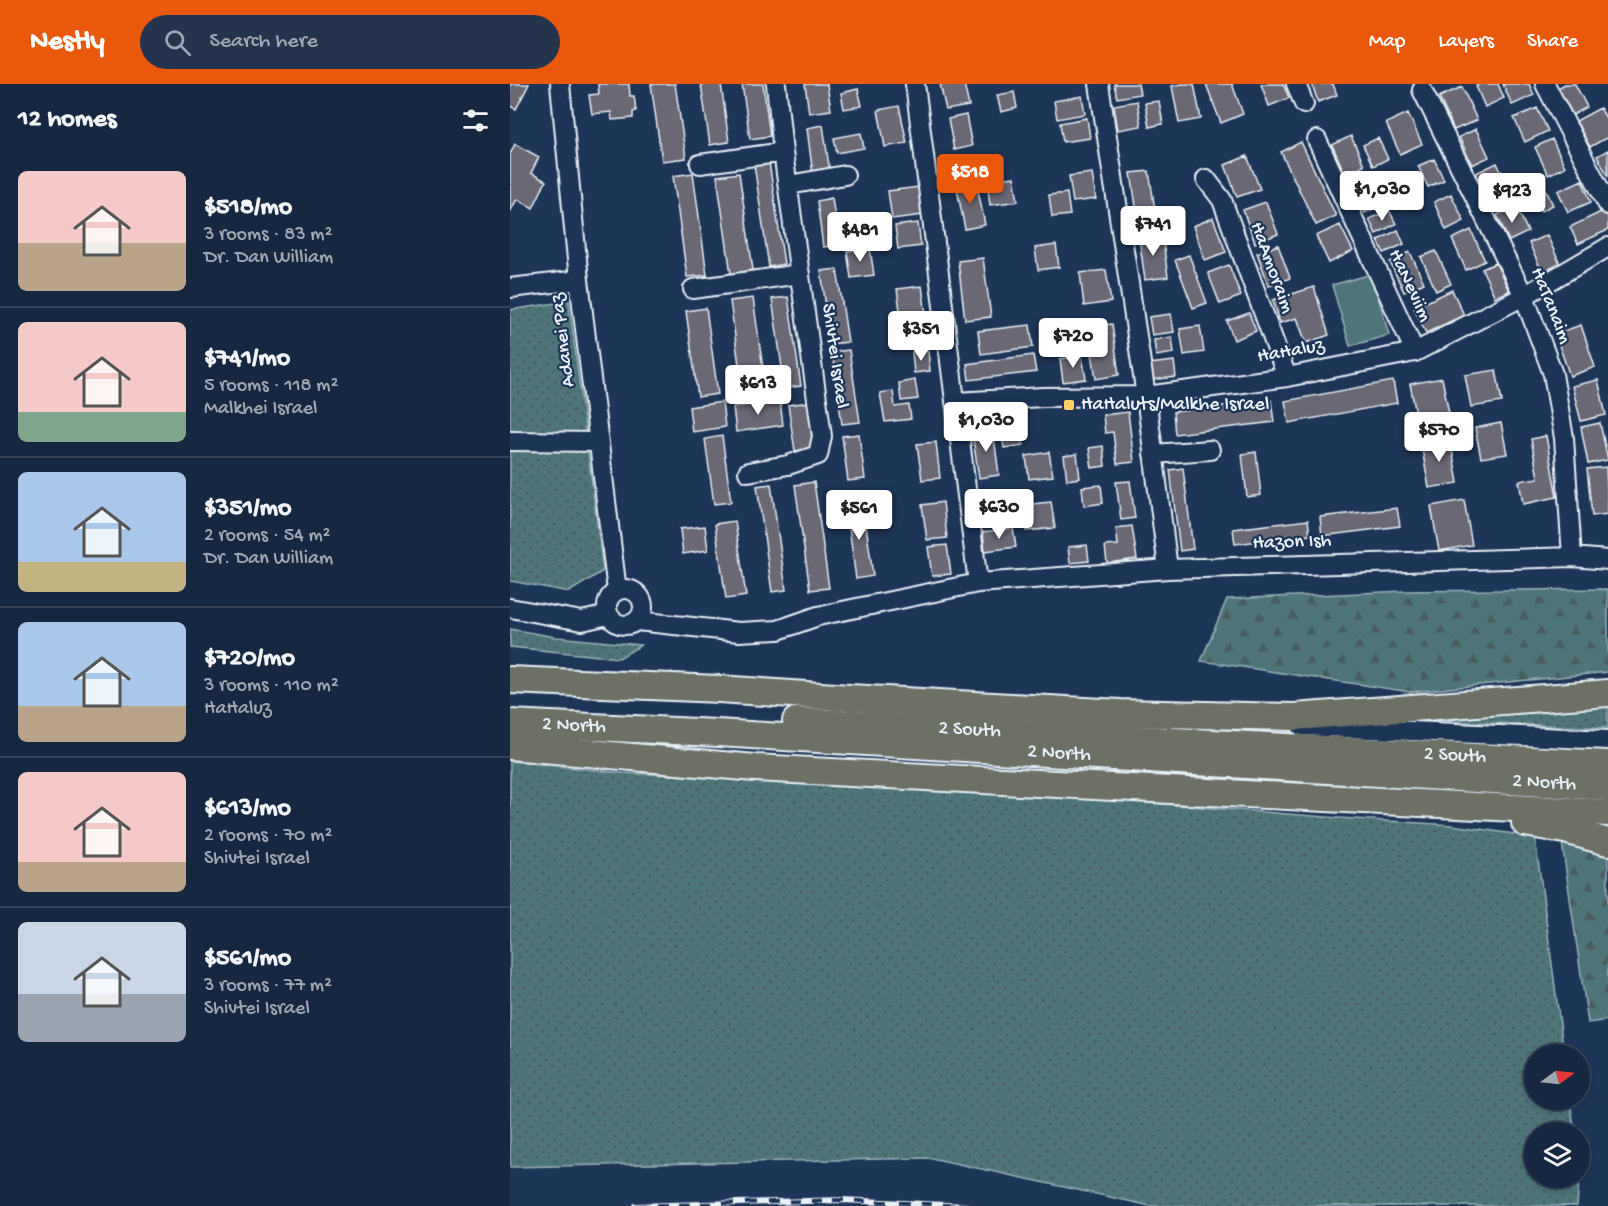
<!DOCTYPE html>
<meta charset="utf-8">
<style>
body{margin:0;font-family:"Gochi Hand",sans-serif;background:#23344c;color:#f1f3f6;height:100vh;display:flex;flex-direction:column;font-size:22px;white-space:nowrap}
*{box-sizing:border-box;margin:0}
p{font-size:20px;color:#9ea6b1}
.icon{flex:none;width:33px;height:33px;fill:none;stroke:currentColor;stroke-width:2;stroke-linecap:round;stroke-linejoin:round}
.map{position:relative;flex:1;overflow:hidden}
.sheet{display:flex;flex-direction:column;background:#162841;width:510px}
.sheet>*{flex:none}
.needle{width:39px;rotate:75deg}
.fabs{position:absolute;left:1014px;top:960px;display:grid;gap:12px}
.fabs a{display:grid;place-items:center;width:66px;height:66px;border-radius:50%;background:#162841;box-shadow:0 3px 9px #0003,0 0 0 2px #35445a;font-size:30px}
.price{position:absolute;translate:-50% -51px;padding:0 14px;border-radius:6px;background:#fff;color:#222;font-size:20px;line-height:39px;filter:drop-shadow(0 2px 3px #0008)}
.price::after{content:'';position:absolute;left:50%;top:36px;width:18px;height:14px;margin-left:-9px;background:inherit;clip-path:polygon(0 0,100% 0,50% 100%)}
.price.current{background:#ea580c;color:#fff}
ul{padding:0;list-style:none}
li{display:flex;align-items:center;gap:18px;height:150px;padding:0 18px}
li+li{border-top:2px solid #35445a}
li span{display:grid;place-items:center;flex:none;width:168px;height:120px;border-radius:9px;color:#555}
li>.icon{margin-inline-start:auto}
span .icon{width:72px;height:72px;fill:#fffc;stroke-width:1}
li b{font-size:26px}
h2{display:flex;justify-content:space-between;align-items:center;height:72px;padding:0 18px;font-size:26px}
header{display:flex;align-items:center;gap:36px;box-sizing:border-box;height:84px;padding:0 30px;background:#ea580c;color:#fff}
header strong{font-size:28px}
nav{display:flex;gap:33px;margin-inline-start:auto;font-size:21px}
.search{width:420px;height:54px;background:#23344c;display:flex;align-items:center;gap:15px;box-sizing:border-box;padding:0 21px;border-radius:33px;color:#9ea6b1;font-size:22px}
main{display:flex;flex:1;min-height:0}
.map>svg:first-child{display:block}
.grass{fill:url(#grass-dots);stroke:#9ab3b9;stroke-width:1.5}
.forest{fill:url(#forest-firs);stroke:#9ab3b9;stroke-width:1.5}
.garden{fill:#4d757a;stroke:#9ab3b9;stroke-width:1.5}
.building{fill:#6a6875;stroke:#e8f1f8;stroke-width:1.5}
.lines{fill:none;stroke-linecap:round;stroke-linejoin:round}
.minor-casing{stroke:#e8f1f8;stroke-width:22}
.highway-casing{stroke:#e8f1f8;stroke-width:30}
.minor{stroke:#1d3557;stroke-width:18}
.highway{stroke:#6c7065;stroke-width:26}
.rail-casing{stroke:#e8f1f8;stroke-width:6}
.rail{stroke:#1d3557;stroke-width:4;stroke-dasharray:11;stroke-linecap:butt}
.poi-dot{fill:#ffd166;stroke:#1d3557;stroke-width:2}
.labels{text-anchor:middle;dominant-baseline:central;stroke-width:4.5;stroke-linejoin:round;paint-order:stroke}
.street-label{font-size:20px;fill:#e8f1f8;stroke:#1d3557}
.poi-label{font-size:20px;fill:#e8f1f8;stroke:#1d3557;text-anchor:start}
</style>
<header>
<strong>Nestly</strong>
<div class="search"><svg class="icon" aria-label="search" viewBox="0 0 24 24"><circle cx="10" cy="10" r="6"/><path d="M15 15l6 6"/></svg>Search here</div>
<nav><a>Map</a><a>Layers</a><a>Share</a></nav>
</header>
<main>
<section class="sheet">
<h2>12 homes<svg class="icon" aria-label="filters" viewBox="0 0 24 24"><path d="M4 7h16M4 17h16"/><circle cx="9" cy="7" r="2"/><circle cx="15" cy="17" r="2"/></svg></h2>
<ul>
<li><span style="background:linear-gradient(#f6c9c9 60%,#b9a48a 0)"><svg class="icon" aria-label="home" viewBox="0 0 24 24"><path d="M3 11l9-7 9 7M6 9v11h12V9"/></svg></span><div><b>$518/mo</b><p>3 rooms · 83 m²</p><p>Dr. Dan William</p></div></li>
<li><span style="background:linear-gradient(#f6c9c9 75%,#7fa58c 0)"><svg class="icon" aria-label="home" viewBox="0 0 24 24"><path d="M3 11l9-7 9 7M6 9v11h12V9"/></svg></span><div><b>$741/mo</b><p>5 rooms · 118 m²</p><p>Malkhei Israel</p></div></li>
<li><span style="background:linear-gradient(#a9c7e8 75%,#c2b280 0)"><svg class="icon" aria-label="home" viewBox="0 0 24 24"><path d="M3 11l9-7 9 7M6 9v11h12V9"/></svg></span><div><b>$351/mo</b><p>2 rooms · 54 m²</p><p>Dr. Dan William</p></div></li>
<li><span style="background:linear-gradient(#a9c7e8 70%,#b9a48a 0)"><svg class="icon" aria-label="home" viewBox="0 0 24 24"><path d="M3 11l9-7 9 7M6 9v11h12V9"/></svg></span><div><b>$720/mo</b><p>3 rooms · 110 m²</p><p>HaHaluz</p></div></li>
<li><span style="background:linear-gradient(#f6c9c9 75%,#b9a48a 0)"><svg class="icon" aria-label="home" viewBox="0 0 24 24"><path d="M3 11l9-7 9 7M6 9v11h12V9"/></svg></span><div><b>$613/mo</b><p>2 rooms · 70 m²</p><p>Shivtei Israel</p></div></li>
<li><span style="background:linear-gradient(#c9d6e8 60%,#9aa5b1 0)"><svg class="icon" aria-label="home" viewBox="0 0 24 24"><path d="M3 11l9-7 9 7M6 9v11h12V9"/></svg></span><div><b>$561/mo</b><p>3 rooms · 77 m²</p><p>Shivtei Israel</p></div></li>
</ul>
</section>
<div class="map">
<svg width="1098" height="1122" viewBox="0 0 1098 1122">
<defs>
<pattern id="grass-dots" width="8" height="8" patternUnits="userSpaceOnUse" patternTransform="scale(1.5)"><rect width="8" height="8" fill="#4d757a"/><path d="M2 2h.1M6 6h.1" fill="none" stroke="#495c60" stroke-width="1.8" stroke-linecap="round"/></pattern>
<pattern id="forest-firs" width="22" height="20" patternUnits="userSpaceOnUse" patternTransform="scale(1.5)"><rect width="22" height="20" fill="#4d757a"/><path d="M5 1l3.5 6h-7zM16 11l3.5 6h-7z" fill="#495c60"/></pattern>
</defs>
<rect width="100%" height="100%" fill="#1d3557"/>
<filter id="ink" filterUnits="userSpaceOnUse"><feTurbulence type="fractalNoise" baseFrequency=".0167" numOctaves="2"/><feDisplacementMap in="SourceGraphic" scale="12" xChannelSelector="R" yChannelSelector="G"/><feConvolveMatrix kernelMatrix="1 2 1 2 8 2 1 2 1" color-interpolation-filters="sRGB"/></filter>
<g filter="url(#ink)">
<path class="grass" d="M59 217 93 487 59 508 0 497V226Z
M0 545 46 553 131 561 109 574 0 563Z
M1098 616V644L896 635Z
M0 677 113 689 438 703 828 734 942 741 1025 753 1054 970H1024V1016H1060L1065 1048H1024V1094H1070V1083L1067 1122H641L421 1074 0 1083Z"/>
<path class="forest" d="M1098 505V588L901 608 691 577 717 515 895 507Z
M1051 752 1098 766V936L1078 939Z"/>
<path class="garden" d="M862 190 879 251 840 262 822 201Z"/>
<path class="building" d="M0 0H19L6 25 0 22Z
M88 0H119L120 12H124L126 27 123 28V34L102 36 101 28 82 30 79 11 89 10Z
M141 0H165L176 74 152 77Z
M191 0H211L219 58 200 61Z
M232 0H253L260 52 240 55Z
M295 0H317L321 26 299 29Z
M430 0H454L459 22 436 26Z
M604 0H628L630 10 607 14Z
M672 0H684L691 35 669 39 662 2Z
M696 0H722L733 30 711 39Z
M751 0H773L779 14 759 22Z
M802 0H823L827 11 808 18Z
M970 0H988L994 14 975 23 966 2Z
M993 0H1019L1024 11 1002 21Z
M1055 0H1065L1077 23 1063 31 1048 4Z
M952 3 967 36 944 46 929 13Z
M348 5 352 22 334 25 331 9Z
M504 8 507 24 491 28 487 11Z
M572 12 575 30 547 35 544 17Z
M627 17 631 42 608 46 604 21Z
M649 17 653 40 639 43 635 19Z
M389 22 397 59 375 63 368 26Z
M1027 24 1038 47 1015 58 1004 34Z
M1090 24 1098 37V53L1080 63 1066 37Z
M898 29 912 60 890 70 876 39Z
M456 31 462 62 444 66 438 35Z
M577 34 580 54 553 58 550 39Z
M313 41 320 89 303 91 297 44Z
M966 45 979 73 962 81 949 53Z
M351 49 354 64 327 69 324 54Z
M841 52 854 81 835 90 822 61Z
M868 54 878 75 863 82 853 61Z
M1042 55 1055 83 1038 91 1025 63Z
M791 58 826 132 806 141 771 68Z
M5 60 29 73 21 89 36 97 23 124 7 115 0 128V70Z
M1098 66V92L1087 72Z
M737 72 750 105 727 113 715 81Z
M924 75 934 96 918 103 908 82Z
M259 78 274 180 259 183 244 80Z
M987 79 1001 109 980 118 966 89Z
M639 87 646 133 628 136 621 89Z
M183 89 197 191 177 193 163 92Z
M229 89 243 186 221 190 207 92Z
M582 89 586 115 563 118 559 92Z
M859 92 872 121 855 129 841 100Z
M504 93 508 117 480 121 477 97Z
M466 96 475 141 455 145 446 100Z
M1072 96 1081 118 1058 128 1048 107Z
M896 99 904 116 888 123 880 107Z
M1034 102 1043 121 1031 127 1022 107Z
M409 103 413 131 382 135 378 107Z
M557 109 560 131 542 133 539 111Z
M941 110 954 137 936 146 924 118Z
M322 114 329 161 313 163 307 117Z
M756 118 768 150 745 159 733 126Z
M1006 122 1018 148 999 157 987 131Z
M879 126 886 140 866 150 859 135Z
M1095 126 1098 132V146L1068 160 1060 143Z
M703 134 716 168 695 176 683 142Z
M408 139 411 162 388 165 385 142Z
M830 141 843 167 819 179 806 152Z
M888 146 894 160 874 169 868 156Z
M961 146 975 177 956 186 942 155Z
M652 150 658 193 635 196 629 153Z
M1037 151 1050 180 1032 188 1019 159Z
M546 161 549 183 528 186 525 164Z
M768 161 780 194 759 202 747 169Z
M360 164 364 191 341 194 337 167Z
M926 167 941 200 926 207 911 173Z
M900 168 914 199 894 208 880 178Z
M679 171 697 219 683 224 665 176Z
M473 174 481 233 455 236 448 177Z
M986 179 999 207 985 213 972 185Z
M719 181 731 212 710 220 698 189Z
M327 185 338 258 321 260 311 187Z
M596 186 601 218 574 222 570 189Z
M412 202 417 238 392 241 387 205Z
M804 203 819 251 796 259 787 234 770 239 763 216Z
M942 206 954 231 916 249 904 224Z
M278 213 291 302 275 304 262 215Z
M243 214 256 306 233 309 220 217Z
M196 224 208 310 188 313 176 227Z
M739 229 746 247 724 256 717 237Z
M661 230 664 248 642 251 639 233Z
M565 239 568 260 546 264 543 242Z
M602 240 609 291 586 295 578 243Z
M520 241 523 263 471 270 468 247Z
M1071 241 1085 283 1060 292 1045 250Z
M690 242 694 268 674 271 670 245Z
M662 253 664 269 646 272 644 256Z
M339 266 350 338 332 340 322 268Z
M418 266 420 287 404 289 402 268Z
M523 271 526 288 459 296 457 280Z
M572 272 576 295 553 298 550 275Z
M664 277 666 293 641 296 639 280Z
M986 286 992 318 961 323 955 291Z
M932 294 940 334 908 340 900 300Z
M405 296 408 315 391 317 389 299Z
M1088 296 1096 331 1071 337 1062 302Z
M883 297 887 319 779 339 775 317Z
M383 307 385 323 399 321 401 335 375 338 370 309Z
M761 316 764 338 665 350 663 328Z
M270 317 273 341 226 348 223 323Z
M212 318 215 343 182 348 179 323Z
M299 318 306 364 285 367 278 321Z
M618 328 624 378 607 380 603 348 595 349 593 331Z
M509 333 513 361 494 364 490 336Z
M991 339 997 370 971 374 965 344Z
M1090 339 1098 376 1078 380 1071 343Z
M483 345 489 391 469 394 462 348Z
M349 350 355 395 338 397 332 352Z
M212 352 221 418 204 420 195 355Z
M1036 352 1047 413 1013 420 1009 397 1028 394 1021 355Z
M940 354 948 399 919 404 911 359Z
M426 358 430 394 412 396 407 360Z
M593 362 595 382 582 384 579 364Z
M539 368 543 392 519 395 516 372Z
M746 368 751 411 737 413 732 370Z
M567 370 570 394 557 396 554 372Z
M1096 383 1098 430 1082 432 1077 385Z
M673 384 683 465 670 467 660 386Z
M620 397 625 434 611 436 606 398Z
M304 398 319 504 300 506 285 401Z
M261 400 276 506 262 508 247 402Z
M591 401 593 419 574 422 572 403Z
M954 416 962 461 929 467 921 422Z
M433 418 437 454 417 456 412 421Z
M541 418 545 444 516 447 512 421Z
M353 419 363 492 346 495 336 421Z
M887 424 890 442 812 452 810 433Z
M798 436 800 451 725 460 723 445Z
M225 437 236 512 216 515 205 440Z
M195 442 198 466 173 470 170 445Z
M622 442 627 475 597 479 595 462 608 461 606 444Z
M503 444 506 463 475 467 473 448Z
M437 461 441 490 422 492 418 463Z
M577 461 579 477 560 479 558 463Z"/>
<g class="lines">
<g class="minor-casing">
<path id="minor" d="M50 0 69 196 107 507
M405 0 468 499
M589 0 636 312 658 485
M786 0 794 20
M1035 0 1098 121
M912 6 1014 212 1043 290 1054 354 1062 473
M807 56 905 268
M190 80 273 68
M696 95 712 116 777 293
M279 101 335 91
M0 204 69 196
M183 205 290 190
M445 318 533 313 636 312 777 293 905 268 1014 212 1098 163
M0 357 89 358
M643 370 700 366
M238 388 278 381 308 371 312 352 273 68 266 0
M97 523a18 18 0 1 1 36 0a18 18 0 1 1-36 0Z
M0 524 72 537 98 531
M127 537 229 548 268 546 308 532 468 499 658 485 1062 473 1098 476
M791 642 1098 656"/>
</g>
<g class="highway-casing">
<g id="highway">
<path d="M0 596 209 605 340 614 611 629 784 633 1098 609"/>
<path id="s1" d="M286 637 1098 680"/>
<path id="s2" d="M0 639 207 649 1098 703"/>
<path d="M0 662 245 684 1098 729"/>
<path d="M1015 739 1055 746 1098 758"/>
</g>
</g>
<use href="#minor" class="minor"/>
<use href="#highway" class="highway"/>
<g class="rail-casing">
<path id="rail" d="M125 1122 332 1116 456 1122"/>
</g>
<use href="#rail" class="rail"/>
</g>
</g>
<rect class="poi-dot" x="553" y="315" width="12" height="12" rx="3"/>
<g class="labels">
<g class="street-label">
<text transform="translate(761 184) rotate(70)">HaAmoraim</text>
<text transform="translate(899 202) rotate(65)">HaNeviim</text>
<text transform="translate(1040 222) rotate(68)">HaTanaim</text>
<text transform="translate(54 256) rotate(-97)">Adanei Paz</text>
<text transform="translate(781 268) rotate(-10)">HaHaluz</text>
<text transform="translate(324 272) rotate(82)">Shivtei Israel</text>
<text transform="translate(782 459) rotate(-2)">Hazon Ish</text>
<text stroke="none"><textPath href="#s2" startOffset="64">2 North</textPath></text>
<text stroke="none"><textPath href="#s1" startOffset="174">2 South</textPath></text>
<text stroke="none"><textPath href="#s2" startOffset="550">2 North</textPath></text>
<text stroke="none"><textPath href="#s1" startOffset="660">2 South</textPath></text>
<text stroke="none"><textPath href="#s2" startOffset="1036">2 North</textPath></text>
</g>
<g class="poi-label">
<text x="571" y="321">HaHaluts/Malkhe Israel</text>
</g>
</g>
</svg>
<div class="fabs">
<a><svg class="needle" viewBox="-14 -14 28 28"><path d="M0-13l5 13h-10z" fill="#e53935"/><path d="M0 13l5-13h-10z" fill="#9ea6b1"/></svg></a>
<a><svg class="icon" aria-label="layers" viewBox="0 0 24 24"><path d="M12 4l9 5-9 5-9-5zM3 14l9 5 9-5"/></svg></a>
</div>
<b class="price current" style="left:460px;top:121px">$518</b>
<b class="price" style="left:872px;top:138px">$1,030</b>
<b class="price" style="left:1002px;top:140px">$923</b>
<b class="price" style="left:643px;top:173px">$741</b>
<b class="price" style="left:350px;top:179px">$481</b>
<b class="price" style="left:411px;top:278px">$351</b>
<b class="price" style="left:563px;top:285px">$720</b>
<b class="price" style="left:248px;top:332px">$613</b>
<b class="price" style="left:476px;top:369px">$1,030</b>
<b class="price" style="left:929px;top:379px">$570</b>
<b class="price" style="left:489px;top:456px">$630</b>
<b class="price" style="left:349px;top:457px">$561</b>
</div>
</main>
